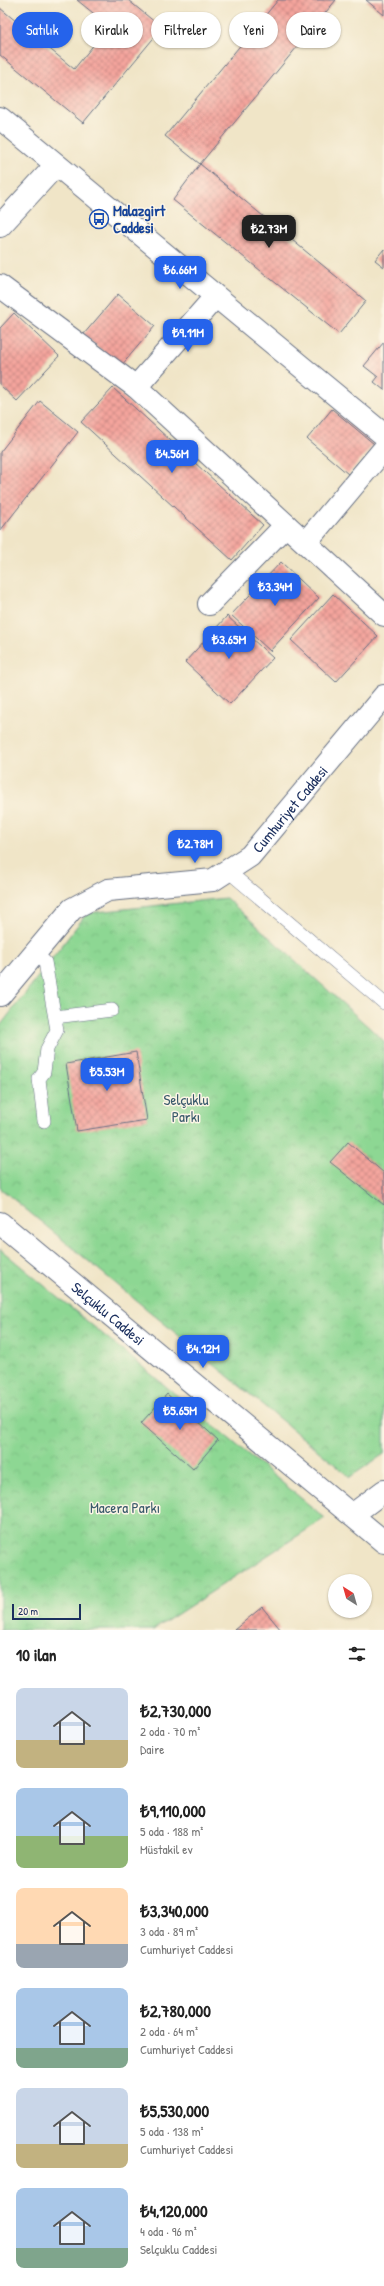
<!DOCTYPE html>
<html lang="tr">
<meta charset="utf-8">
<style>
body{margin:0;font-family:"Patrick Hand",sans-serif;background:#f6f6f6;color:#222;height:100vh;display:flex;flex-direction:column;font-size:15px;white-space:nowrap}
*{box-sizing:border-box;margin:0}
p{font-size:13px;color:#767676}
.icon{flex:none;width:22px;height:22px;fill:none;stroke:currentColor;stroke-width:2;stroke-linecap:round;stroke-linejoin:round}
.map{position:relative;height:1630px;overflow:hidden}
.drawer{display:flex;flex-direction:column;background:#fff;flex:1}
.drawer>*{flex:none}
.hud{position:absolute;left:12px;top:12px;width:360px;height:36px;display:flex;gap:8px}
.needle{width:26px;rotate:323deg}
.controls{position:absolute;left:328px;top:1574px;display:grid;gap:8px}
.controls a{display:grid;place-items:center;width:44px;height:44px;border-radius:50%;background:#fff;box-shadow:0 1px 3px #0004;font-size:20px}
.scale{position:absolute;left:12px;bottom:10px;width:69px;box-sizing:border-box;padding-left:4px;border:2px solid #1b2f5e;border-top:0;font-size:11px;line-height:14px;white-space:nowrap;color:#1b2f5e;-webkit-text-stroke:3px #fcf5e5;paint-order:stroke}
.price{position:absolute;translate:-50% -34px;padding:0 9px;border-radius:8px;background:#2563eb;color:#fff;font-size:13px;line-height:26px;filter:drop-shadow(0 1px 2px #0008)}
.price::after{content:'';position:absolute;left:50%;top:24px;width:12px;height:9px;margin-left:-6px;background:inherit;clip-path:polygon(0 0,100% 0,50% 100%)}
.price.active{background:#222;color:#fff}
ul{padding:0;list-style:none}
li{display:flex;align-items:center;gap:12px;height:100px;padding:0 16px}
li span{display:grid;place-items:center;flex:none;width:112px;height:80px;border-radius:8px;color:#555}
li>.icon{margin-inline-start:auto}
span .icon{width:48px;height:48px;fill:#fffc;stroke-width:1}
li b{font-size:17px}
h2{display:flex;justify-content:space-between;align-items:center;height:48px;padding:0 16px;font-size:17px}
.tag{padding:0 14px;border-radius:18px;background:#fff;box-shadow:0 1px 3px #0004;font-size:14px;line-height:36px}
.tag.active{background:#2563eb;color:#fff}
.map>svg:first-child{display:block}
.park{fill:url(#park-crowns);stroke:#548378}
.building{fill:url(#building-cross-hatch)}
.lines{fill:none;stroke-linecap:round;stroke-linejoin:round}
.service-casing{stroke:#666f83;stroke-width:14}
.minor-casing{stroke:#666f83;stroke-width:24}
.tertiary-casing{stroke:#666f83;stroke-width:24}
.service{stroke:#fff;stroke-width:13}
.minor{stroke:#fff;stroke-width:22}
.tertiary{stroke:#fff;stroke-width:22}
.labels{text-anchor:middle;dominant-baseline:central;stroke-width:3;stroke-linejoin:round;paint-order:stroke}
.transit-label{font-size:15px;font-weight:bold;fill:#164399;stroke:#fcf5e5;text-anchor:start}
.street-label{font-size:15px;fill:#1b2f5e;stroke:#fcf5e5}
.park-label{font-size:15px;fill:#38596b;stroke:#fcf5e5}
</style>
<div class="map">
<svg width="384" height="1630" viewBox="0 0 384 1630">
<defs>
<pattern id="park-crowns" width="20" height="18" patternUnits="userSpaceOnUse"><rect width="20" height="18" fill="#8dd793"/><path d="M2 6a3 3 0 1 1 6 0M12 15a3 3 0 1 1 6 0" fill="none" stroke="#79b981"/></pattern>
<pattern id="building-cross-hatch" width="8" height="8" patternUnits="userSpaceOnUse"><rect width="8" height="8" fill="#f4a49c"/><path d="M0 0l8 8M0 8l8-8" fill="none" stroke="#c58682"/></pattern>
</defs>
<rect width="100%" height="100%" fill="#fcf5e5"/>
<filter id="ink" filterUnits="userSpaceOnUse"><feTurbulence type="fractalNoise" baseFrequency=".025" numOctaves="2"/><feDisplacementMap in="SourceGraphic" scale="8" xChannelSelector="R" yChannelSelector="G"/><feConvolveMatrix kernelMatrix="1 2 1 2 8 2 1 2 1" color-interpolation-filters="sRGB"/></filter>
<filter id="wash" filterUnits="userSpaceOnUse"><feTurbulence type="fractalNoise" baseFrequency=".012" numOctaves="4" result="noise"/><feDisplacementMap in="SourceGraphic" scale="16" xChannelSelector="R" yChannelSelector="G"/><feGaussianBlur stdDeviation="0.9" result="paint"/><feColorMatrix in="noise" values="0 0 0 0 0 0 0 0 0 0 0 0 0 0 0 0 0 1.4 0 .05"/><feComposite in="paint" operator="in"/></filter>
<g filter="url(#wash)">
<rect width="100%" height="100%" fill="#f0e5c7"/>
<path class="park" d="M226 898 384 1041V1454L350 1477 0 1188V1026L87 913Z
M0 1249 325 1518 153 1630H0Z"/>
<g id="blocks">
<path class="building" d="M77 0H128L162 28 83 123 0 55V8L74 69 109 26Z
M278 0H336L200 164 165 136Z
M366 0H384V15Z
M200 164 366 301 339 334 173 200Z
M384 249V267L375 260Z
M118 294 155 326 121 366 83 335Z
M14 313 59 356 17 401 0 385V328Z
M384 342V390L374 382 378 377 364 366Z
M113 388 263 525 232 560 81 422Z
M40 401 78 432 0 531V452Z
M332 409 374 444 348 474 307 439Z
M281 562 319 598 270 651 231 615Z
M333 594 378 636 336 682 291 640Z
M227 616 273 658 230 704 185 662Z
M136 1052 147 1120 77 1131 66 1064Z
M348 1142 384 1173V1205L330 1162Z
M167 1394 218 1440 193 1469 141 1423Z
M262 1607 281 1630H234Z"/>
</g>
</g>
<g filter="url(#ink)">
<use href="#blocks" fill-opacity="0" stroke="#666f83" stroke-width="1"/>
<g class="lines">
<g class="service-casing">
<path id="service" d="M228 871 384 1003
M35 953 45 962 57 1030 47 1049 44 1072 39 1079 44 1121
M55 1017 112 1010"/>
</g>
<g class="minor-casing">
<g id="minor">
<path d="M0 118 384 435"/>
<path d="M0 226 56 165"/>
<path d="M0 286 136 387 384 615"/>
<path d="M136 387 215 297"/>
<path d="M306 542 384 449"/>
<path d="M209 604 286 525"/>
<path id="s1" d="M0 995 72 909 108 890 213 880 250 856 384 696"/>
<path d="M352 1515 384 1491"/>
</g>
</g>
<g class="tertiary-casing">
<g id="tertiary">
<path id="s2" d="M0 1223 384 1542"/>
</g>
</g>
<use href="#service" class="service"/>
<use href="#minor" class="minor"/>
<use href="#tertiary" class="tertiary"/>
</g>
</g>
<defs>
<g id="bus-ring" transform="scale(1)"><circle r="9.5" fill="#fcf5e5" stroke="#1a4fb4" stroke-width="1.5"/><path d="M-5-6H5V4H4V6H2V4H-2V6H-4V4H-5ZM-3.5-4V0h7V-4ZM-3.5 1.2v1.5H-2V1.2ZM2 1.2v1.5H3.5V1.2Z" fill="#1a4fb4"/></g>
</defs>
<g fill-rule="evenodd">
<use href="#bus-ring" x="99" y="219"/>
</g>
<g class="labels">
<g class="transit-label">
<text x="113" y="210">Malazgirt<tspan x="113" dy="17">Caddesi</tspan></text>
</g>
<g class="street-label">
<text stroke="none"><textPath href="#s1" startOffset="364">Cumhuriyet Caddesi</textPath></text>
<text stroke="none"><textPath href="#s2" startOffset="141">Selçuklu Caddesi</textPath></text>
</g>
<g class="park-label">
<text x="186" y="1099">Selçuklu<tspan x="186" dy="17">Parkı</tspan></text>
<text x="125" y="1507">Macera Parkı</text>
</g>
</g>
</svg>
<div class="controls">
<a><svg class="needle" viewBox="-14 -14 28 28"><path d="M0-13l5 13h-10z" fill="#e53935"/><path d="M0 13l5-13h-10z" fill="#767676"/></svg></a>
</div>
<div class="scale">20 m</div>
<b class="price active" style="left:269px;top:249px">₺2.73M</b>
<b class="price" style="left:180px;top:290px">₺6.66M</b>
<b class="price" style="left:188px;top:353px">₺9.11M</b>
<b class="price" style="left:172px;top:474px">₺4.56M</b>
<b class="price" style="left:275px;top:607px">₺3.34M</b>
<b class="price" style="left:229px;top:660px">₺3.65M</b>
<b class="price" style="left:195px;top:864px">₺2.78M</b>
<b class="price" style="left:107px;top:1092px">₺5.53M</b>
<b class="price" style="left:203px;top:1369px">₺4.12M</b>
<b class="price" style="left:180px;top:1431px">₺5.65M</b>
<div class="hud">
<a class="tag active">Satılık</a>
<a class="tag">Kiralık</a>
<a class="tag">Filtreler</a>
<a class="tag">Yeni</a>
<a class="tag">Daire</a>
</div>
</div>
<section class="drawer">
<h2>10 ilan<svg class="icon" aria-label="filters" viewBox="0 0 24 24"><path d="M4 7h16M4 17h16"/><circle cx="9" cy="7" r="2"/><circle cx="15" cy="17" r="2"/></svg></h2>
<ul>
<li><span style="background:linear-gradient(#c9d6e8 65%,#c2b280 0)"><svg class="icon" aria-label="home" viewBox="0 0 24 24"><path d="M3 11l9-7 9 7M6 9v11h12V9"/></svg></span><div><b>₺2,730,000</b><p>2 oda · 70 m²</p><p>Daire</p></div></li>
<li><span style="background:linear-gradient(#a9c7e8 60%,#8fb573 0)"><svg class="icon" aria-label="home" viewBox="0 0 24 24"><path d="M3 11l9-7 9 7M6 9v11h12V9"/></svg></span><div><b>₺9,110,000</b><p>5 oda · 188 m²</p><p>Müstakil ev</p></div></li>
<li><span style="background:linear-gradient(#ffd9b3 70%,#9aa5b1 0)"><svg class="icon" aria-label="home" viewBox="0 0 24 24"><path d="M3 11l9-7 9 7M6 9v11h12V9"/></svg></span><div><b>₺3,340,000</b><p>3 oda · 89 m²</p><p>Cumhuriyet Caddesi</p></div></li>
<li><span style="background:linear-gradient(#a9c7e8 75%,#7fa58c 0)"><svg class="icon" aria-label="home" viewBox="0 0 24 24"><path d="M3 11l9-7 9 7M6 9v11h12V9"/></svg></span><div><b>₺2,780,000</b><p>2 oda · 64 m²</p><p>Cumhuriyet Caddesi</p></div></li>
<li><span style="background:linear-gradient(#c9d6e8 70%,#c2b280 0)"><svg class="icon" aria-label="home" viewBox="0 0 24 24"><path d="M3 11l9-7 9 7M6 9v11h12V9"/></svg></span><div><b>₺5,530,000</b><p>5 oda · 138 m²</p><p>Cumhuriyet Caddesi</p></div></li>
<li><span style="background:linear-gradient(#a9c7e8 75%,#7fa58c 0)"><svg class="icon" aria-label="home" viewBox="0 0 24 24"><path d="M3 11l9-7 9 7M6 9v11h12V9"/></svg></span><div><b>₺4,120,000</b><p>4 oda · 96 m²</p><p>Selçuklu Caddesi</p></div></li>
</ul>
</section>
